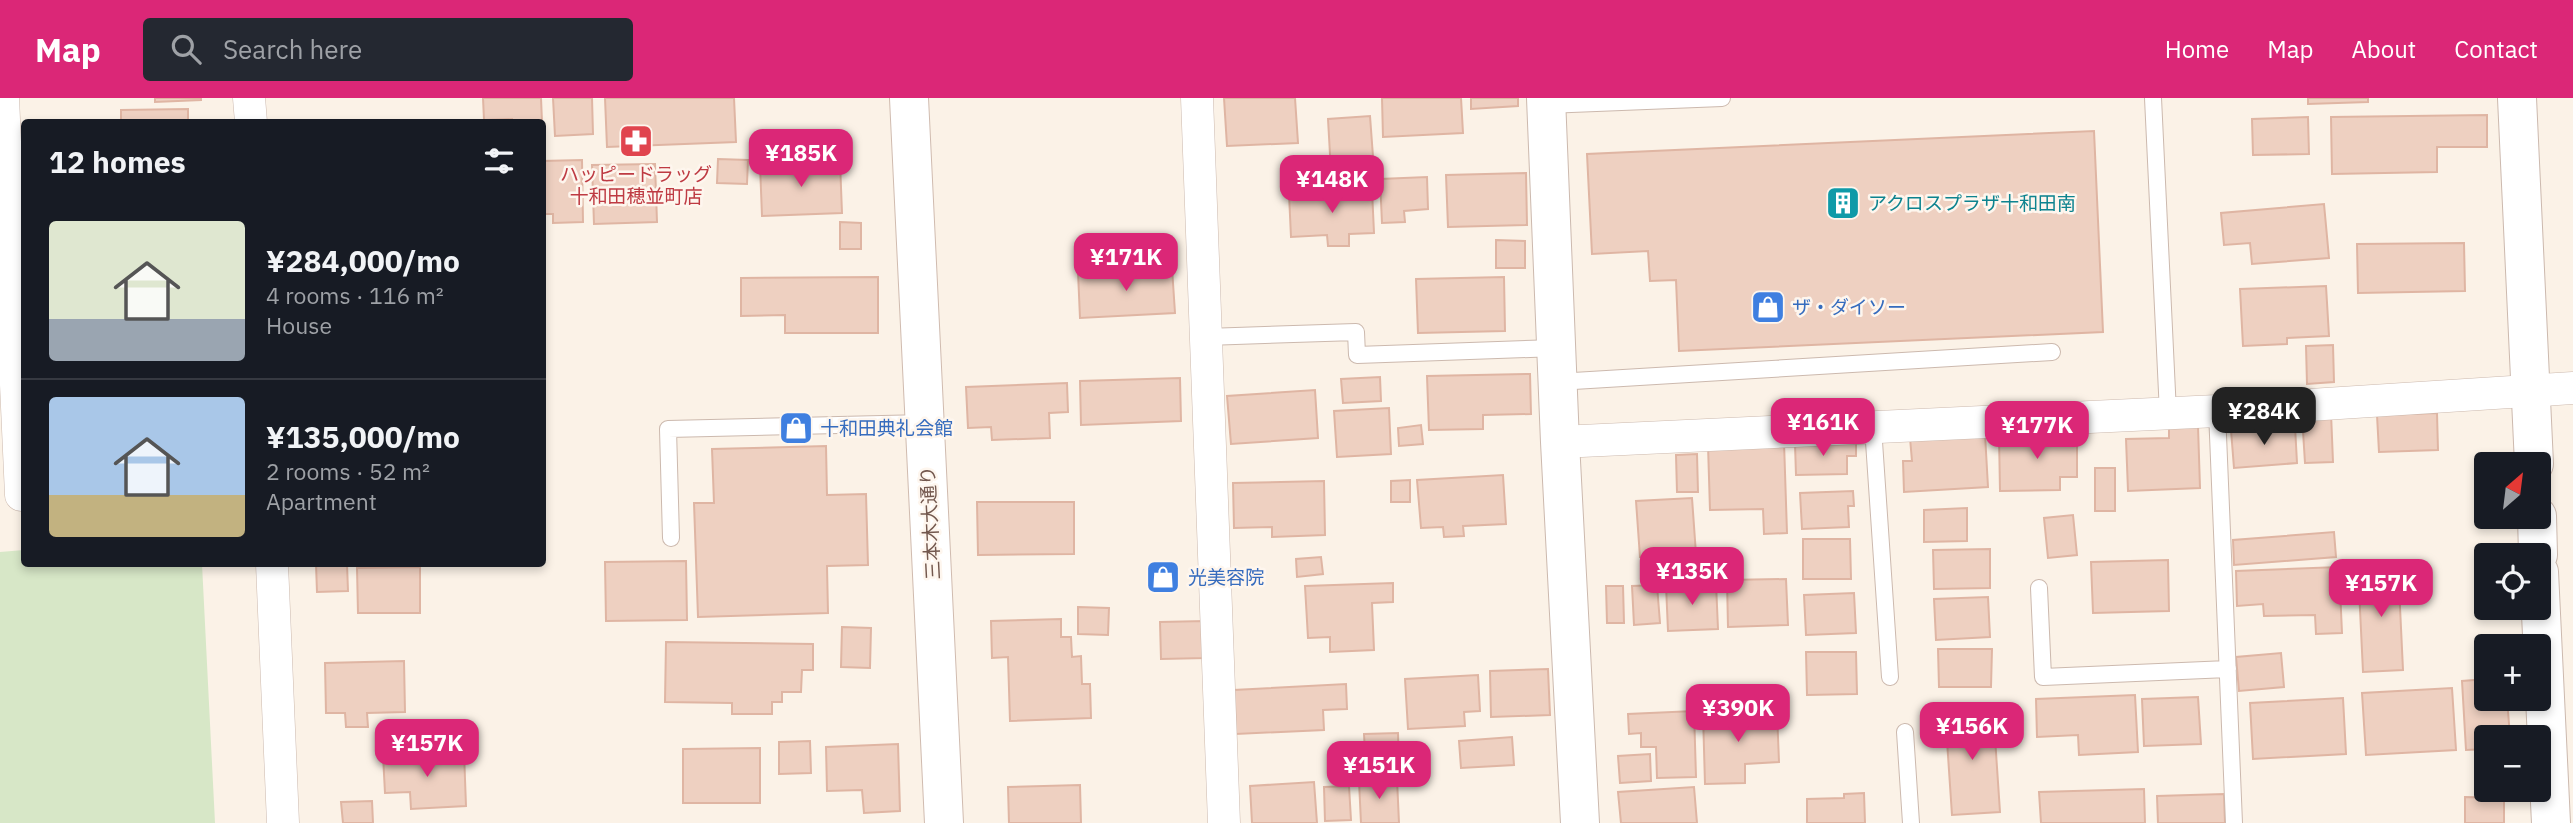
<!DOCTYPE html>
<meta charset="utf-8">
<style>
body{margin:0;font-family:"IBM Plex Sans","Noto Sans JP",sans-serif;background:#242831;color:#f1f3f6;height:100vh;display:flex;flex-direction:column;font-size:26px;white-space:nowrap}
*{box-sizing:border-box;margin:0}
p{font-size:23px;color:#9ea1a6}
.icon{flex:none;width:38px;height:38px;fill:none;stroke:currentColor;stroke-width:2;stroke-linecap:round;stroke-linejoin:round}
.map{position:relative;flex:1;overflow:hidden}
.panel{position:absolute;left:21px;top:21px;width:525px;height:448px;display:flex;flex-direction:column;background:#171b24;border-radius:7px;box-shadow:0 4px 10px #0003}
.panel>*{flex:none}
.needle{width:46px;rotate:28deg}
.tools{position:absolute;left:2474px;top:354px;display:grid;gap:14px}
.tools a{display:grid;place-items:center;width:77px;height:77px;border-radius:7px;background:#171b24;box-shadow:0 4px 10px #0003;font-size:35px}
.price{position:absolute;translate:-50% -60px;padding:0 16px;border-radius:14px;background:#db2777;color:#fff;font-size:23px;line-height:46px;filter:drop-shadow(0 2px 4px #0008)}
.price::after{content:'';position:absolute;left:50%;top:42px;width:21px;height:16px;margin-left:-10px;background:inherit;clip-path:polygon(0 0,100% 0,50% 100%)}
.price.active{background:#222;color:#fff}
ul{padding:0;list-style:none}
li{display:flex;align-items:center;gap:21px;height:175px;padding:0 28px}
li+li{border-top:2px solid #363941}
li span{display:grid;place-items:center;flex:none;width:196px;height:140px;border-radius:7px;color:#555}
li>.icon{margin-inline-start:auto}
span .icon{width:84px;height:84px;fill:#fffc;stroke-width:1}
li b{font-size:30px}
h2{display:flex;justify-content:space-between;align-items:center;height:84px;padding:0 28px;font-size:30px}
header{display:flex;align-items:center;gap:42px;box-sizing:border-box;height:98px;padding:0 35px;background:#db2777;color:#fff}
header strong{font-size:33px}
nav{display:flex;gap:38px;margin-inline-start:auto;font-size:24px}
.search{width:490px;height:63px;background:#242831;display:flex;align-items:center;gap:18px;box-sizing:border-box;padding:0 24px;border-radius:7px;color:#9ea1a6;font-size:26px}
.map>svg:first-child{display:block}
.green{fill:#d7e7c7}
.building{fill:#eed0c1;stroke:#dfb5a3;stroke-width:2}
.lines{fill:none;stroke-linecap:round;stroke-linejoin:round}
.service-casing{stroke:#ccb9ae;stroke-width:18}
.minor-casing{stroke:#ccb9ae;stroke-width:33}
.tertiary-casing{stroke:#ccb9ae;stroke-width:40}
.secondary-casing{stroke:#d0bbaf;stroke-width:40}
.service{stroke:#fff;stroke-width:16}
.minor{stroke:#fff;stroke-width:32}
.tertiary{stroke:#fff;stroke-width:38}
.secondary{stroke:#fff;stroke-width:38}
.labels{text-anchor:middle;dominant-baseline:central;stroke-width:5;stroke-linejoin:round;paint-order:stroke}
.health-label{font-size:19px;fill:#be3a42;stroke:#fef6ee}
.culture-label{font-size:19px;fill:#0d838f;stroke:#fef6ee;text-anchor:start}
.shop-label{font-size:19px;fill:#366cbe;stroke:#fef6ee;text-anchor:start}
.street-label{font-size:19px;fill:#73584e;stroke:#fef6ee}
</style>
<header>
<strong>Map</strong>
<div class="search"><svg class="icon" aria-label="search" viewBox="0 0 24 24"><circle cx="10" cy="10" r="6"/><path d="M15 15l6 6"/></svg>Search here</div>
<nav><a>Home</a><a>Map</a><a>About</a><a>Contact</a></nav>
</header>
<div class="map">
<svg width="2573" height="725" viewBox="0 0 2573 725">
<rect width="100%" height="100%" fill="#fbf2e7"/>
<path class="green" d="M24 452V466H202L215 725H0V454Z"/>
<path class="building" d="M155 0H201V2L155 4Z
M483 0H541L542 24H512V21L484 22Z
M553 0H592L593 36 555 38Z
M605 0H734L736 44 607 49Z
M1224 0H1295L1298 45 1227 48Z
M1382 0H1461L1463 35 1383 39Z
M1471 0H1518V8L1471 11Z
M2308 0H2368V4L2308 6Z
M188 11V24H121V12Z
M2487 17V49H2437V74L2332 76 2331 19Z
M1370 18 1374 72 1331 74 1328 21Z
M2308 19 2309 56 2253 57 2252 21Z
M2094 33 2103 234 1679 253 1676 182 1650 183 1648 153 1592 156 1587 56Z
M718 61 748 62 747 86 717 85Z
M582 62 583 124 553 125V116H542V63Z
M840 64 842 115 762 118 760 67Z
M655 66 657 124 594 126 592 67Z
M1526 75 1527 127 1448 129 1446 77Z
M1427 79 1428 111 1404 113 1405 124 1382 125 1380 81Z
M1372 92 1374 135 1349 136V148H1328L1327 137 1291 139 1289 96Z
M2324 106 2329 160 2252 166 2250 145 2224 147 2221 115Z
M840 124 861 125V151H840Z
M1496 142 1525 143V170H1496Z
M2464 145 2465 193 2358 195 2357 146Z
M1172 170 1175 215 1080 220 1078 174Z
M878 179V235H785V217L741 218V180Z
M1504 179 1505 233 1418 235 1416 181Z
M2326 188 2329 238 2287 240V246L2243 248 2240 191Z
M2333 247 2334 284 2307 286 2306 248Z
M1530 276 1531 316 1483 317V331L1429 332 1427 278Z
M1380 279 1381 303 1343 305 1341 281Z
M1180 280 1181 323 1081 327 1080 283Z
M1067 285 1068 314 1049 315 1050 340 992 342 991 329 968 330 966 289Z
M1315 292 1318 340 1231 346 1227 298Z
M1389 310 1391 356 1337 359 1334 313Z
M2331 315 2333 364 2305 365 2302 317Z
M2437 315 2438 352 2379 354 2377 317Z
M1421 327 1423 346 1399 348 1398 330Z
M2169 328H2198L2200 390 2128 393 2126 341 2169 340Z
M2295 328 2297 365 2234 370 2231 332Z
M2077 335V379H2060V392L2000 393 1999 337Z
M1985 336 1988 389 1904 394 1903 363H1912L1910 340Z
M1784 344 1787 435 1764 436 1763 411 1710 412 1708 347Z
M1856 345V358H1847V376L1796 377 1795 346Z
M826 348 827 397 866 396 868 467 827 468 828 515 698 519 694 405H714L712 351Z
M1697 356 1698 394H1677L1676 357Z
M2095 370H2115V413H2095Z
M1503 377 1506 426 1463 428 1464 438 1444 439 1443 429 1421 430 1417 382Z
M1410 382V404H1391V383Z
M1324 383 1325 437 1272 439V429L1234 430 1233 385Z
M1853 393 1854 408H1848L1849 429 1802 431 1800 395Z
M1692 400 1696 456 1640 459 1636 403Z
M977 404H1074V456L978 457Z
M1967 410V443L1924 444V412Z
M2073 417 2077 457 2048 460 2044 420Z
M2334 434 2336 459 2234 467 2233 442Z
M1803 441H1850L1851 481H1803Z
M1990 451V490L1934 491 1933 452Z
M1321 459 1323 476 1297 479 1296 461Z
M2168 462 2169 513 2093 515 2091 464Z
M686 463 687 522 606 523 605 464Z
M316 466H347L348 493 317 494Z
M2398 467 2403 572 2363 574 2358 470Z
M420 469V515H358L357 470Z
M2339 469 2342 535 2316 536 2315 517 2264 518 2263 506 2237 508 2236 473Z
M1786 481 1788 527 1728 529 1727 482Z
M1393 485V504L1372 505 1374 552 1330 554V539L1308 540 1305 488Z
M1716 485 1718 531 1668 533 1666 487Z
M1657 487 1660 525 1634 527 1632 488Z
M1606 488H1623L1624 525H1607Z
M1854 495 1856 535 1806 537 1804 497Z
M1988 499 1990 539 1936 542 1934 501Z
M1078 509 1109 510 1108 537 1078 536Z
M1061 521V539H1071L1072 559 1081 558 1082 586H1090L1091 620 1010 623 1008 559 992 560 991 523Z
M1205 523 1206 560 1161 561 1160 524Z
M842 529 871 530 870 570 841 569Z
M666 544 813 546V572H802L801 594H782V604H772V616H732V605L665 604Z
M1938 551H1992L1991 589H1939Z
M1806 554H1856L1857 596 1807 597Z
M2281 555 2284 589 2239 593 2236 559Z
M404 563 405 614 367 615 368 629H346L345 615H326L325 565Z
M1548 571 1550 617 1491 619 1490 573Z
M1478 577 1480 613 1464 614 1465 628 1408 631 1405 581Z
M2487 581V600H2507L2510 639H2487V651L2466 652 2462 583Z
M1346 586 1347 611 1323 612 1324 632 1236 636 1234 592Z
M2452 590 2456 652 2366 657 2362 595Z
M2135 597 2138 654 2079 657 2078 637 2037 639 2036 601Z
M2198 599 2201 646 2144 648 2142 601Z
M2343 600 2346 656 2253 661 2250 605Z
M1993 610 2000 714 1952 717 1945 613Z
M1694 613 1696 679 1657 680 1656 649H1641V635L1629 636 1628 616Z
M1777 614 1779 664 1745 666V685L1705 686 1703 616Z
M1398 635 1399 672H1366L1364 636Z
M1512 639 1514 667 1461 670 1459 643Z
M810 643 811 675 779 676V644Z
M898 646 900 713 864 715 862 692 827 693 826 649Z
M760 650V705H683V651Z
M464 654 466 708 411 711 410 694 385 695 383 657Z
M1650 656 1651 683 1620 685 1618 658Z
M1397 681 1399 725H1361L1359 683Z
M1314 684 1317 725H1252L1250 688Z
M1080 687 1081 725H1009L1008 689Z
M1349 688 1351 722 1325 723 1324 689Z
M1694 689 1697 725H1621L1618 694Z
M2144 691 2145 725H2041L2039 694Z
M1864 695 1865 725H1807V701L1844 700V696Z
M2224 696 2225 725H2158L2157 698Z
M2465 699 2504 700V725H2465Z
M372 703 373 725H343L341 704Z"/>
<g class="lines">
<g class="service-casing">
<path id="service" d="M2153 0 2168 315
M1546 7 1722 0
M1206 239 1356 234 1357 257 1556 250
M1557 284 2052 254
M2217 313 2234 725
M1873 329 1890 579
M671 440 668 331 926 325
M2039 490 2043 579 2228 571
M1905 634 1911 725"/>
</g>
<g class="minor-casing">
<path id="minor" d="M3 0 21 397
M249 0 251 24
M1197 0 1224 725
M1560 344 2217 313 2573 290
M272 466 283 725"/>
</g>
<g class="tertiary-casing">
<path id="tertiary" d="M1546 0 1560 344 1580 725
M2517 0 2534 366
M2537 418 2538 457
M2539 474 2551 725"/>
</g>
<g class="secondary-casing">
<path id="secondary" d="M909 0 944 725"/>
</g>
<use href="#service" class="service"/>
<use href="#minor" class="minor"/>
<use href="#tertiary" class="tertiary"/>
<use href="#secondary" class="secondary"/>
</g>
<defs>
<g id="pharmacy-square" transform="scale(1.75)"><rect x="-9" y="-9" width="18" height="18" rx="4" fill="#e0444e" stroke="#fef6ee"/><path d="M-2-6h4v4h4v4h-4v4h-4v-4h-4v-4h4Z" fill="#fff"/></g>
<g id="building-square" transform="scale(1.75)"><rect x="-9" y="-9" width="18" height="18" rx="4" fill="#0f9aa8" stroke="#fef6ee"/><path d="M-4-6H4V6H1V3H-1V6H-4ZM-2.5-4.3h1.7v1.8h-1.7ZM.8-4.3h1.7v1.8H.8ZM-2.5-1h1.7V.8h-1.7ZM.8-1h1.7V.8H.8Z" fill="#fff"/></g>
<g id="shop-square" transform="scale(1.75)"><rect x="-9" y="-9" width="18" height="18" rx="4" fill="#3f7fe0" stroke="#fef6ee"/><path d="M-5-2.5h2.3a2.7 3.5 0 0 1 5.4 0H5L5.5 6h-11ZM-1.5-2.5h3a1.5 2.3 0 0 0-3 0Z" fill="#fff"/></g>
</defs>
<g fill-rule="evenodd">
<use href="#pharmacy-square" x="636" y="43"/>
<use href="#building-square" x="1843" y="105"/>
<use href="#shop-square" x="1768" y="209"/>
<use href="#shop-square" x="796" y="330"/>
<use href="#shop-square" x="1163" y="479"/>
</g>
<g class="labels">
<g class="health-label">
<text x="636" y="76">ハッピードラッグ<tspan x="636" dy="22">十和田穂並町店</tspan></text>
</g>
<g class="culture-label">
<text x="1868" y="105">アクロスプラザ十和田南</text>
</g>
<g class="shop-label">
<text x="1792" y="209">ザ・ダイソー</text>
<text x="820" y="330">十和田典礼会館</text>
<text x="1188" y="479">光美容院</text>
</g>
<g class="street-label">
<text transform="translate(930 425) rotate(-93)">三本木大通り</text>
</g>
</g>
</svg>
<div class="tools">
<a><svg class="needle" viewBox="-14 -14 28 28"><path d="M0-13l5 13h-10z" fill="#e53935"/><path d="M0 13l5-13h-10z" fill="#9ea1a6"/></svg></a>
<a><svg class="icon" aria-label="locate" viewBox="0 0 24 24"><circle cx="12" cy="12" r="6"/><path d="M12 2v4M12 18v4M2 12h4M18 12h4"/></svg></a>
<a>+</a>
<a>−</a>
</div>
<b class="price" style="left:801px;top:91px">¥185K</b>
<b class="price" style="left:1332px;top:117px">¥148K</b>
<b class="price" style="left:1126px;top:195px">¥171K</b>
<b class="price active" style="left:2264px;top:349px">¥284K</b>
<b class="price" style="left:1823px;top:360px">¥161K</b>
<b class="price" style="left:2037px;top:363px">¥177K</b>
<b class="price" style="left:1692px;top:509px">¥135K</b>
<b class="price" style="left:2381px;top:521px">¥157K</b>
<b class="price" style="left:1738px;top:646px">¥390K</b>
<b class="price" style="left:1972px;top:664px">¥156K</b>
<b class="price" style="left:427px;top:681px">¥157K</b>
<b class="price" style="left:1379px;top:703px">¥151K</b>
<section class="panel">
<h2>12 homes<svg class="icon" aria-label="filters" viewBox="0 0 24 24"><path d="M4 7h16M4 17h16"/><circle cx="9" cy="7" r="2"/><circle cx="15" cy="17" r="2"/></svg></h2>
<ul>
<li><span style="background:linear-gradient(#dfe7d0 70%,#9aa5b1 0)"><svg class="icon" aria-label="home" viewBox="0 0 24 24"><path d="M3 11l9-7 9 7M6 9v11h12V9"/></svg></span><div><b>¥284,000/mo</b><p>4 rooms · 116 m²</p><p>House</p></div></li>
<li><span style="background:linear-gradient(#a9c7e8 70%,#c2b280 0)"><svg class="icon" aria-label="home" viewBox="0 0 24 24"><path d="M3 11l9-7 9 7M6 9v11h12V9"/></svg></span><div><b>¥135,000/mo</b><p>2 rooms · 52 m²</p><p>Apartment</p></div></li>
</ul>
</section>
</div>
